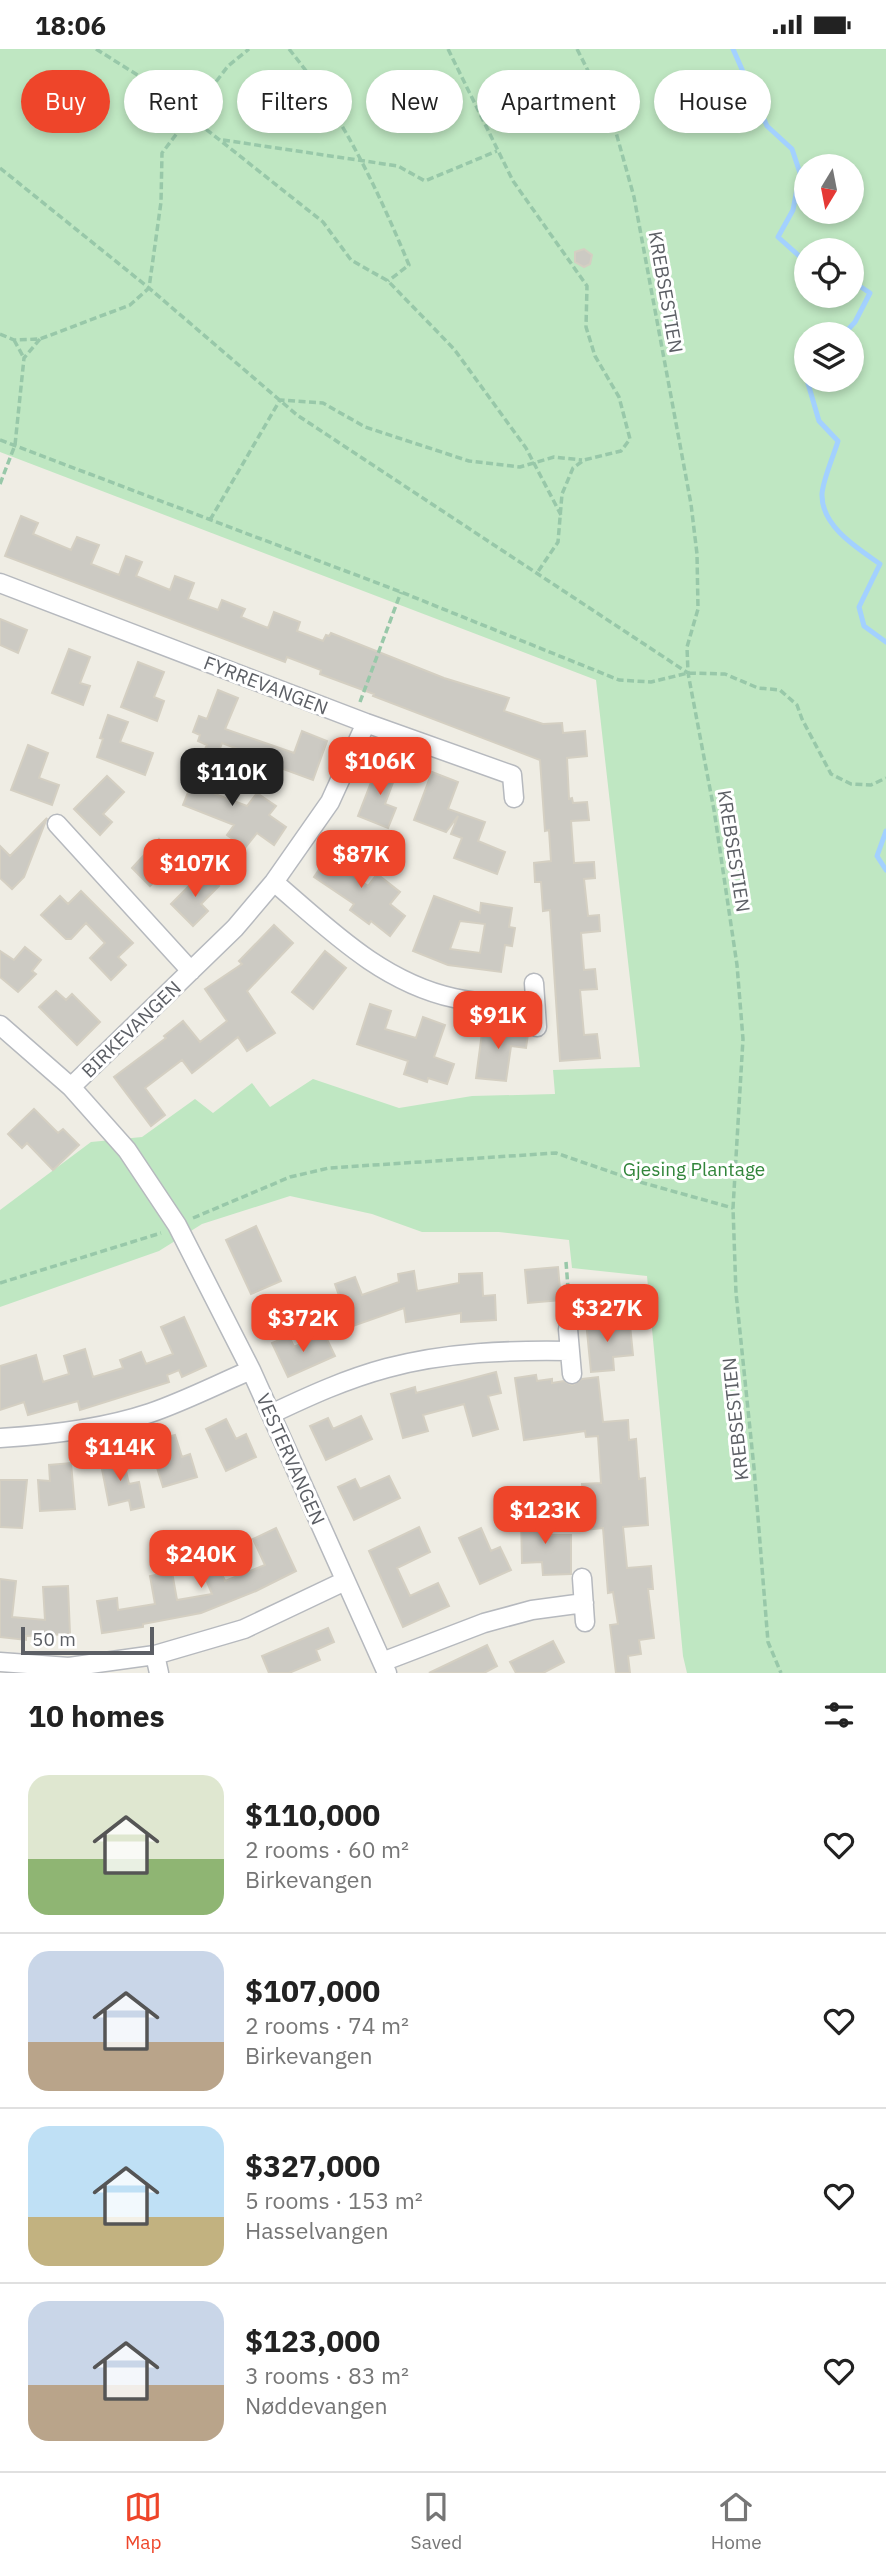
<!DOCTYPE html>
<meta charset="utf-8">
<style>
body{margin:0;font-family:"IBM Plex Sans",sans-serif;background:#f2f2f2;color:#222;height:100vh;display:flex;flex-direction:column;font-size:26px;white-space:nowrap}
*{box-sizing:border-box;margin:0}
p{font-size:23px;color:#767676}
.icon{flex:none;width:38px;height:38px;fill:none;stroke:currentColor;stroke-width:2;stroke-linecap:round;stroke-linejoin:round}
.map{position:relative;height:1624px;overflow:hidden}
.side{display:flex;flex-direction:column;background:#fff;flex:1}
.side>*{flex:none}
.hud{position:absolute;left:21px;top:21px;width:845px;height:63px;display:flex;gap:14px}
.needle{width:46px;rotate:190deg}
.buttons{position:absolute;left:794px;top:105px;display:grid;gap:14px}
.buttons a{display:grid;place-items:center;width:70px;height:70px;border-radius:50%;background:#fff;box-shadow:0 4px 10px #0003;font-size:35px}
.scale{position:absolute;left:21px;bottom:18px;width:133px;box-sizing:border-box;padding-left:7px;border:4px solid #5c5f65;border-top:0;font-size:19px;line-height:24px;white-space:nowrap;color:#5c5f65;-webkit-text-stroke:5px #fff;paint-order:stroke}
.price{position:absolute;translate:-50% -60px;padding:0 16px;border-radius:14px;background:#ee452a;color:#fff;font-size:23px;line-height:46px;filter:drop-shadow(0 2px 4px #0008)}
.price::after{content:'';position:absolute;left:50%;top:42px;width:21px;height:16px;margin-left:-10px;background:inherit;clip-path:polygon(0 0,100% 0,50% 100%)}
.price.on{background:#222;color:#fff}
ul{padding:0;list-style:none}
li{display:flex;align-items:center;gap:21px;height:175px;padding:0 28px}
li+li{border-top:2px solid #e0e0e0}
li span{display:grid;place-items:center;flex:none;width:196px;height:140px;border-radius:21px;color:#555}
li>.icon{margin-inline-start:auto}
span .icon{width:84px;height:84px;fill:#fffc;stroke-width:1}
li b{font-size:30px}
h2{display:flex;justify-content:space-between;align-items:center;height:84px;padding:0 28px;font-size:30px}
.chip{padding:0 24px;border-radius:32px;background:#fff;box-shadow:0 4px 10px #0003;font-size:24px;line-height:63px}
.chip.on{background:#ee452a;color:#fff}
.status{display:flex;justify-content:space-between;align-items:center;height:49px;padding:0 35px;background:#fff;direction:ltr}
.status svg{height:19px;fill:currentColor}
.tab-bar{display:flex;justify-content:space-around;align-items:center;height:98px;border-top:2px solid #e0e0e0;background:#fff;font-size:19px;color:#767676}
.tab-bar a{display:grid;justify-items:center;gap:4px}
.tab-bar .on{color:#ee452a}
.map>svg:first-child{display:block}
.green{fill:#bfe7c2;fill-rule:evenodd}
.lines{fill:none;stroke-linecap:round;stroke-linejoin:round}
.stream{stroke:#a3d1ff;stroke-width:5}
.building{fill:#cccac3;stroke:#d4cfc2;stroke-width:2;fill-rule:evenodd}
.street-casing{stroke:#b6b9be;stroke-width:21}
.path{stroke:#98c8a9;stroke-width:3.5;stroke-dasharray:7 3.5;stroke-linecap:butt}
.street{stroke:#fff;stroke-width:18}
.labels{text-anchor:middle;dominant-baseline:central;stroke-width:6;stroke-linejoin:round;paint-order:stroke}
.street-label{font-size:19px;fill:#5c5f65;stroke:#fff}
.park-label{font-size:19px;fill:#32853b;stroke:#fff}
</style>
<div class="status"><b>18:06</b><svg viewBox="0 0 49 12"><path d="M0 12V9h3v3zM5 12V6h3v6zM10 12V3h3v9zM15 12V0h3v12zM26 1h20v11H26zM47 4h2v5h-2z"/></svg></div>
<div class="map">
<svg width="886" height="1624" viewBox="0 0 886 1624">
<rect width="100%" height="100%" fill="#efede4"/>
<path class="green" d="M0 0H886V1624H687L683 1607 647 1227 572 1219 569 1191 499 1183H422L372 1165 290 1147 202 1175 159 1202 0 1258V1161L91 1093 142 1088 195 1050 213 1064 252 1034 270 1058 313 1030 399 1059 472 1047 555 1045 553 1021 640 1018 596 631 0 403ZM807 117H852V163H807ZM807 201H852V247H807ZM807 285H852V331H807Z"/>
<g class="lines">
<path class="stream" d="M733 0 767 77 792 100 800 124 793 161 778 188 807 214
M844 285 855 273 870 244 852 232
M807 331 819 372 838 392C834 406 823 430 822 445 821 477 857 499 880 515L859 558 864 577 886 593
M886 782 877 807 886 821"/>
</g>
<path class="building" d="M584 200 592 206 590 215 584 218 575 213V203Z
M21 467 38 474 33 485 71 501 77 488 99 496 91 515 119 526 126 507 142 513 136 527 170 541 175 527 194 534 188 550 218 561 222 551 245 560 241 568 268 579 274 563 300 573 297 582 323 592 326 586 329 587 331 584 444 629 509 649 504 662 543 675 562 674 563 684 585 682 587 707 567 709 569 750 572 749 573 754 587 753 589 771 571 772 574 814 594 813 595 829 584 830 588 867 599 866 600 882 581 884 584 921 595 920 597 940 580 941 584 986 597 985 600 1009 560 1012 550 861 543 862 541 833H535L534 814 551 812 549 781 545 782 540 711 373 647 374 645 320 625 321 621 287 608 285 613 5 507Z
M0 570 27 581 18 604 0 596Z
M69 600 90 608 80 634 90 637 83 656 52 644Z
M138 613 164 623 154 648 164 652 157 672 121 658Z
M218 641 238 649 225 680 294 704 302 682 327 692 313 731 278 718 275 727 254 719 259 708 222 694 218 705 205 700 207 696 198 692 200 686 193 683 199 667 207 670Z
M108 666 128 673 120 693 153 704 145 726 97 708 103 690 100 689Z
M28 696 48 704 39 729 59 736 52 756 11 741Z
M203 706 215 714 213 718 223 723 215 745 247 757 257 744 276 757 269 766 286 778 274 796 257 784 245 799 227 786 234 776 183 756Z
M379 713 398 720 385 755 396 759 388 779 358 767Z
M432 723 458 733 448 760 485 773 478 792 505 803 497 825 454 809 462 789 451 785 458 767 446 783 414 771Z
M107 727 124 743 103 765 112 773 100 786 74 760Z
M47 769 24 828 12 840 0 829V797L10 807Z
M159 790 178 809 150 837 132 819Z
M339 791 359 804 347 822 368 837 377 825 400 843 390 855 405 867 390 887 371 872 369 875 350 861 354 855 314 828Z
M204 822 219 837 201 855 208 862 193 877 171 855Z
M81 842 133 894 118 908 126 916 111 931 90 909 105 894 86 874 71 890H66L41 866 60 847 68 855Z
M434 847 480 864 481 854 512 859 509 878 515 879 512 897 505 896 501 923 448 916 413 902ZM460 872 485 875 480 904 450 900Z
M274 876 293 894 247 942 275 984 247 1002 238 988 192 1024 182 1011 145 1039 165 1066 151 1077 114 1028 166 989 164 987 183 972 200 993 227 972 205 940 242 915 239 912Z
M25 898 41 911 32 922 36 925 18 943 0 928V902L14 911Z
M325 902 346 919 313 960 292 943Z
M56 942 66 951 72 945 100 973 77 996 39 958Z
M370 955 391 962 385 980 416 989 423 968 445 976 434 1008 454 1015 447 1035 428 1029 427 1033 404 1025 408 1012 357 995Z
M483 976 526 981 528 985 526 999 511 997 506 1032 476 1029Z
M34 1060 58 1084 63 1080 79 1096 53 1121 27 1094 22 1099 8 1085Z
M256 1177 281 1232 251 1245 226 1191Z
M558 1218 561 1251 528 1254 525 1221Z
M414 1222 417 1242 459 1234V1225L482 1224 483 1247 495 1246 496 1271 461 1273V1264L406 1273 404 1259 350 1278 335 1235 355 1228 362 1246 399 1233 398 1225Z
M184 1268 206 1317 182 1328 179 1321 167 1326 169 1333 80 1361 78 1352 28 1366 24 1353 0 1361V1317L36 1306 43 1333 69 1325 64 1307 85 1300 93 1328 123 1319 120 1311 141 1303 146 1315 173 1305 161 1278Z
M609 1270V1277L630 1276 633 1306 613 1308 614 1321 591 1323 586 1272Z
M324 1284 335 1307 288 1328 272 1294 289 1287 294 1298Z
M496 1323 501 1344 488 1347 498 1380 473 1387 464 1355 423 1366 428 1382 403 1389 391 1345 415 1338 416 1344Z
M536 1326 537 1332 552 1330V1334L564 1332 572 1336 582 1330 598 1328 603 1373 628 1371 629 1391 636 1390 639 1430 645 1429 648 1476 623 1478 627 1519 651 1517 653 1540H648L654 1589 639 1591 641 1605 628 1607 630 1624H616L610 1576 618 1575 613 1543 608 1544 603 1479 585 1481 582 1435 601 1434 598 1387 586 1388 585 1382 524 1391 515 1329Z
M361 1367 372 1390 326 1411 310 1377 328 1369 333 1380Z
M226 1370 236 1390 246 1385 256 1408 226 1422 206 1380Z
M175 1386 182 1408 190 1405 197 1428 163 1438 149 1393Z
M122 1405 129 1435 139 1433 144 1458 131 1461 129 1451 109 1456 100 1410Z
M71 1414 75 1460 40 1462 38 1431 50 1432 49 1416Z
M389 1427 400 1449 354 1471 338 1438 355 1430 360 1440Z
M0 1431H27L22 1479 0 1478Z
M546 1465V1486H571V1525L543 1526 542 1513 522 1514 521 1466Z
M419 1478 430 1503 397 1519 410 1547 438 1534 449 1557 403 1578 369 1502Z
M276 1479 296 1522 256 1542 201 1564 143 1575V1578L102 1584 97 1552 117 1549 118 1561 155 1555 150 1527 172 1523 177 1551 212 1545 201 1518 216 1511 225 1532 265 1516 253 1490Z
M481 1479 491 1502 500 1498 511 1521 480 1535 459 1489Z
M0 1530 16 1532 12 1568 45 1571 43 1538 68 1537 70 1585 26 1587V1591L0 1588Z
M328 1579 334 1593 316 1601 320 1611 289 1624H269L262 1607Z
M553 1592 564 1613 543 1624H516L510 1613Z
M487 1596 497 1617 484 1624H429Z"/>
<g class="lines">
<g class="street-casing">
<path id="street" d="M0 534 366 674 512 726 514 749
M57 775 191 922
M274 833C329 880 381 933 454 949 481 955 508 955 535 955
M534 934 537 978
M0 976 71 1038 127 1101 177 1176 251 1321 387 1624
M71 1038 235 879 274 833 330 753 366 674
M568 1280 572 1325
M271 1365C309 1347 346 1330 387 1319 447 1303 508 1301 570 1302
M0 1389C50 1386 102 1380 150 1364 185 1352 218 1335 251 1321
M582 1529 585 1573
M155 1606 159 1624
M0 1613 69 1618 155 1606 244 1580 345 1532
M382 1613 484 1574 532 1561 584 1554"/>
</g>
<path class="path" d="M96 0 139 27 323 173 351 211 388 232 454 300 526 399 561 466
M289 0C342 65 377 139 409 216L388 232
M448 0 513 132 587 237 586 278 595 307 619 348 630 390 621 402 584 411 573 419 562 445 558 493 537 524
M577 0 612 69 634 148 691 455 697 505 698 560 687 598 688 624 714 761 737 916 743 990 733 1159 736 1244 754 1419 768 1593 781 1624
M223 91 398 117 425 132 497 102
M0 119 149 239 297 366 688 624
M0 285 14 291 40 290 130 256 149 239 161 153 162 104 228 17 249 0
M14 291 24 309
M0 391 401 543 619 631 651 633 688 624 725 625 758 639 780 641 797 656 802 670 831 725 851 735 871 736 886 729
M0 435 15 396 24 309 40 290
M210 471 280 351 323 354 365 378 469 412 520 418 554 408 582 411
M360 653 401 543
M193 1169 290 1128 329 1119 556 1104 640 1133 733 1159
M566 1213 570 1265
M0 1234 161 1184"/>
<use href="#street" class="street"/>
</g>
<g class="labels">
<g class="street-label">
<text transform="translate(666 243) rotate(80)">KREBSESTIEN</text>
<text transform="translate(266 636) rotate(21)">FYRREVANGEN</text>
<text transform="translate(734 802) rotate(81)">KREBSESTIEN</text>
<text transform="translate(131 980) rotate(-44)">BIRKEVANGEN</text>
<text transform="translate(735 1370) rotate(-96)">KREBSESTIEN</text>
<text transform="translate(291 1410) rotate(66)">VESTERVANGEN</text>
</g>
<g class="park-label">
<text x="694" y="1120">Gjesing Plantage</text>
</g>
</g>
</svg>
<div class="buttons">
<a><svg class="needle" viewBox="-14 -14 28 28"><path d="M0-13l5 13h-10z" fill="#e53935"/><path d="M0 13l5-13h-10z" fill="#767676"/></svg></a>
<a><svg class="icon" aria-label="locate" viewBox="0 0 24 24"><circle cx="12" cy="12" r="6"/><path d="M12 2v4M12 18v4M2 12h4M18 12h4"/></svg></a>
<a><svg class="icon" aria-label="layers" viewBox="0 0 24 24"><path d="M12 4l9 5-9 5-9-5zM3 14l9 5 9-5"/></svg></a>
</div>
<div class="scale">50 m</div>
<b class="price" style="left:380px;top:748px">$106K</b>
<b class="price on" style="left:232px;top:759px">$110K</b>
<b class="price" style="left:361px;top:841px">$87K</b>
<b class="price" style="left:195px;top:850px">$107K</b>
<b class="price" style="left:498px;top:1002px">$91K</b>
<b class="price" style="left:607px;top:1295px">$327K</b>
<b class="price" style="left:303px;top:1305px">$372K</b>
<b class="price" style="left:120px;top:1434px">$114K</b>
<b class="price" style="left:545px;top:1497px">$123K</b>
<b class="price" style="left:201px;top:1541px">$240K</b>
<div class="hud">
<a class="chip on">Buy</a>
<a class="chip">Rent</a>
<a class="chip">Filters</a>
<a class="chip">New</a>
<a class="chip">Apartment</a>
<a class="chip">House</a>
</div>
</div>
<section class="side">
<h2>10 homes<svg class="icon" aria-label="filters" viewBox="0 0 24 24"><path d="M4 7h16M4 17h16"/><circle cx="9" cy="7" r="2"/><circle cx="15" cy="17" r="2"/></svg></h2>
<ul>
<li><span style="background:linear-gradient(#dfe7d0 60%,#8fb573 0)"><svg class="icon" aria-label="home" viewBox="0 0 24 24"><path d="M3 11l9-7 9 7M6 9v11h12V9"/></svg></span><div><b>$110,000</b><p>2 rooms · 60 m²</p><p>Birkevangen</p></div><svg class="icon" aria-label="heart" viewBox="0 0 24 24"><path d="M12 20l-8-8c-3-5 5-10 8-4 3-6 11-1 8 4z"/></svg></li>
<li><span style="background:linear-gradient(#c9d6e8 65%,#b9a48a 0)"><svg class="icon" aria-label="home" viewBox="0 0 24 24"><path d="M3 11l9-7 9 7M6 9v11h12V9"/></svg></span><div><b>$107,000</b><p>2 rooms · 74 m²</p><p>Birkevangen</p></div><svg class="icon" aria-label="heart" viewBox="0 0 24 24"><path d="M12 20l-8-8c-3-5 5-10 8-4 3-6 11-1 8 4z"/></svg></li>
<li><span style="background:linear-gradient(#bfe0f5 65%,#c2b280 0)"><svg class="icon" aria-label="home" viewBox="0 0 24 24"><path d="M3 11l9-7 9 7M6 9v11h12V9"/></svg></span><div><b>$327,000</b><p>5 rooms · 153 m²</p><p>Hasselvangen</p></div><svg class="icon" aria-label="heart" viewBox="0 0 24 24"><path d="M12 20l-8-8c-3-5 5-10 8-4 3-6 11-1 8 4z"/></svg></li>
<li><span style="background:linear-gradient(#c9d6e8 60%,#b9a48a 0)"><svg class="icon" aria-label="home" viewBox="0 0 24 24"><path d="M3 11l9-7 9 7M6 9v11h12V9"/></svg></span><div><b>$123,000</b><p>3 rooms · 83 m²</p><p>Nøddevangen</p></div><svg class="icon" aria-label="heart" viewBox="0 0 24 24"><path d="M12 20l-8-8c-3-5 5-10 8-4 3-6 11-1 8 4z"/></svg></li>
</ul>
</section>
<nav class="tab-bar">
<a class="on"><svg class="icon" aria-label="map" viewBox="0 0 24 24"><path d="M3 6l6-2 6 2 6-2v14l-6 2-6-2-6 2zM9 4v14M15 6v14"/></svg>Map</a>
<a><svg class="icon" aria-label="saved" viewBox="0 0 24 24"><path d="M7 4h10v16l-5-4-5 4z"/></svg>Saved</a>
<a><svg class="icon" aria-label="home" viewBox="0 0 24 24"><path d="M3 11l9-7 9 7M6 9v11h12V9"/></svg>Home</a>
</nav>
